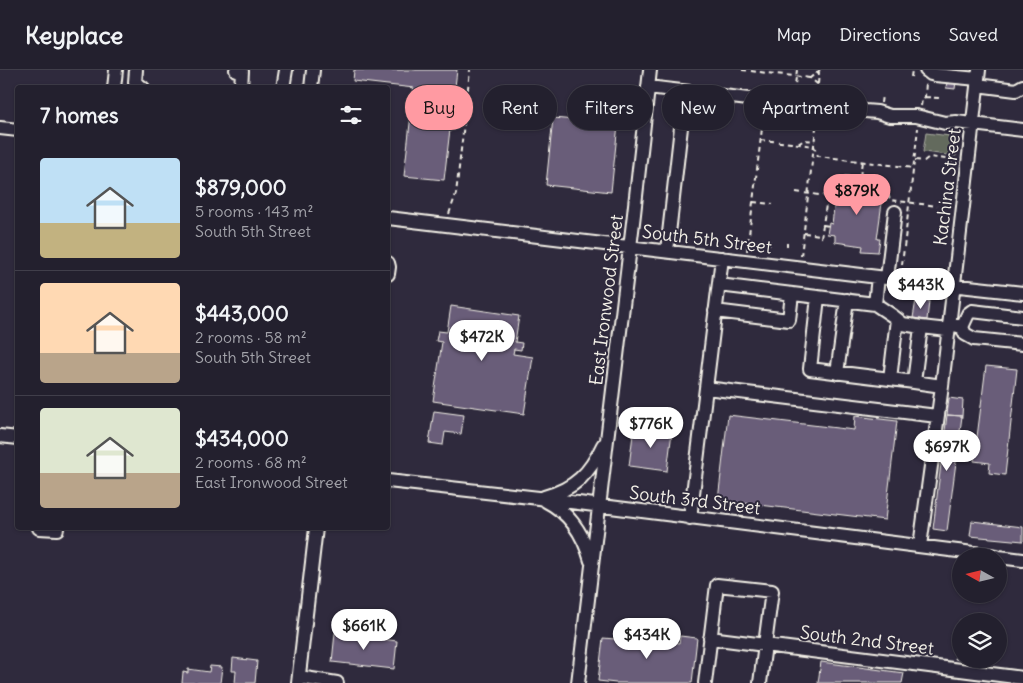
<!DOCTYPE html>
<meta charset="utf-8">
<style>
body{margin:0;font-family:Delius,sans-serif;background:#2f2d3a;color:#f1f3f6;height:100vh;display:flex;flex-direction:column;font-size:19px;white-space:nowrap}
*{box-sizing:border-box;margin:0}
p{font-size:16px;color:#a3a3aa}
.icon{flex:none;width:28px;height:28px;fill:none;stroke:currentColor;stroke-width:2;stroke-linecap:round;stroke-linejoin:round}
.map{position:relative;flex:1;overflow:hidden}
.side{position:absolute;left:15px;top:15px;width:375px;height:445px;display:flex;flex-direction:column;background:#23202e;border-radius:5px;box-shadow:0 1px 4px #0004,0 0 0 1px #403e4a}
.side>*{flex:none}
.hud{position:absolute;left:405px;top:15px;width:475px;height:45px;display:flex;gap:10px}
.needle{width:32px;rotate:278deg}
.fabs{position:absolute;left:952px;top:478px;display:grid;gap:10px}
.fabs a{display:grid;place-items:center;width:55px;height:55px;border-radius:50%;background:#23202e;box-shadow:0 1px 4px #0004,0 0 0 1px #403e4a;font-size:25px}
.price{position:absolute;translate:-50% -42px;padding:0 11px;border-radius:18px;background:#fff;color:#222;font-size:16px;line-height:32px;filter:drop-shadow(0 1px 2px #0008)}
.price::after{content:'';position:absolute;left:50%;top:30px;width:15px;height:11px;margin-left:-8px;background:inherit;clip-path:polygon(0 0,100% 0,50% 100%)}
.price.selected{background:#ff9aa2;color:#111}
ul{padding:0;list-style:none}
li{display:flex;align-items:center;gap:15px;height:125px;padding:0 25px}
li+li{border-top:1px solid #403e4a}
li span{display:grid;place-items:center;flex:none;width:140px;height:100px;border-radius:5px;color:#555}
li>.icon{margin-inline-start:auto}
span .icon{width:60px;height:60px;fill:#fffc;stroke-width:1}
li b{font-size:21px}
h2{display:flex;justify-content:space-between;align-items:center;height:60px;padding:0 25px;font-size:21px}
.pill{padding:0 18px;border-radius:22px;background:#23202e;box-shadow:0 1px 4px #0004,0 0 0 1px #403e4a;font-size:18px;line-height:45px}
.pill.selected{background:#ff9aa2;color:#111}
header{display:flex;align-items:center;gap:30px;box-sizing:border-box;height:70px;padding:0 25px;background:#23202e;border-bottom:1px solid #403e4a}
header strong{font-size:24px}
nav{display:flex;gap:28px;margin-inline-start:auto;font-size:18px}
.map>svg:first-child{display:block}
.green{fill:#636a5d;stroke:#acaea2}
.building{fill:#695d79;stroke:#f4f1e8}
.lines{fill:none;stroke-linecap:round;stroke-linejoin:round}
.minor-casing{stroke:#f4f1e8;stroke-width:16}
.path{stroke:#f4f1e8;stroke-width:2;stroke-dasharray:5 4;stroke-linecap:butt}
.minor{stroke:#2f2a3d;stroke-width:12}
.labels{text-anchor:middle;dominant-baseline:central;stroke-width:4;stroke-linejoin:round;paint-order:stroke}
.street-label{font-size:18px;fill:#f4f1e8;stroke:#2f2a3d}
</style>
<header>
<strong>Keyplace</strong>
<nav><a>Map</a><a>Directions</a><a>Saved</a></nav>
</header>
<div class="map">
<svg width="1023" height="613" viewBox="0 0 1023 613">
<rect width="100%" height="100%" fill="#2f2a3d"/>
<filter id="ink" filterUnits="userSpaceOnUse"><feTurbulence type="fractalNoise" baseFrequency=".02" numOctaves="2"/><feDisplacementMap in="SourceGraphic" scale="10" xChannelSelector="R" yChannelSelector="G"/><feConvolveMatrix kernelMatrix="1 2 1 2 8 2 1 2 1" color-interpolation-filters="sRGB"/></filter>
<g filter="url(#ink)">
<path class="green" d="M926 63 958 67 956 86 923 82Z"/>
<path class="building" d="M354 0H457L444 110 404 106 414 18 353 11Z
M947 10 956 11 955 19 946 18Z
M553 48 618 54 611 122 546 115Z
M841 49 849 50 848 58 840 57Z
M837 113 884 118 877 169H880L878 182 862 181 863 176 835 172V165L827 164 829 153 832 154Z
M916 230 929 231 927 250 913 248Z
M451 236 519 246 515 272 522 273 521 280 514 279 513 284 533 287 524 344 433 331 442 272 436 271 438 261 447 262Z
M986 296 1017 299 1005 405 989 403 990 393 974 391Z
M949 328 963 330 962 346 947 345Z
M434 341 464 345 461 364 445 362 443 375 429 373Z
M728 345 854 360 855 346 897 351 885 450 718 430Z
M947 345 962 346 947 461 933 459Z
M634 357 672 362 667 401 629 396Z
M972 451 1023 457V471L970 466Z
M960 550 972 551H961V589H988L987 592 955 589Z
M616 559 626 560 625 567 679 573 680 566 697 568 692 613H616L598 611 603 568 615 569Z
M335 563 397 571 394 599 332 592Z
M233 588 257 591 255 613H235L236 601H232Z
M821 592 904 603 902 613H818Z
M210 596 222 597 220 613H182L183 602 188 603V599L209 602Z"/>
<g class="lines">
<g class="minor-casing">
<path id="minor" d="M136 0 135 12 143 18
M236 0 242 1 241 18
M926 0 931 4 935 5 978 9
M977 15 1016 20 1023 16
M648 17 765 31 777 30 799 33 816 38H845L865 41 877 42 890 46H916L945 53 956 52 1023 60
M114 18 116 0
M283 18 286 0
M311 18 313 0
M0 58 18 60
M388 148 878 207 1023 223
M667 181 685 22
M388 193 389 197 388 204
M887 208 895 142
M719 215 875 234 878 207
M818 227 810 299 914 312
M875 234 893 246 903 254 921 257
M715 241 789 250 792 224
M949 254 962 257 965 264 974 269 1023 274
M962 257 968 244 972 241 1023 247
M837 303 847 230
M890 309 897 249
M942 316 914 312 921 257 948 260
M706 318 937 346
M0 366 18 368
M388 411 539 428 997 486
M544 427C575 419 590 403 603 375
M546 431C570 443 584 466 591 491
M690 448 722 188
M39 458 57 459V458
M920 476 942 316 979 0
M999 487 1023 490
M710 568 1023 608
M299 607 337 613
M298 613 316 458
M578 613 634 144 650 0
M705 613 717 515 772 521 760 613"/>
</g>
<path class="path" d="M742 0 810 8
M820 0 810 8 821 17 820 27
M911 7 912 0
M818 14 819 2
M794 22 797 0
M925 27 939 28 938 31
M881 33 882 25
M921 36 922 29 925 27 926 12
M849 54H852L853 50
M760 70 791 73 814 76 818 86 914 98
M798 74 804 70 815 71
M915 90 924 91 929 87 946 89 949 93 956 94
M859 115 862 91
M796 122 835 127
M882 130H890
M753 132 773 134
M449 144 456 124 470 0
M823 155 829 156
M804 163 821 165
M821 168 829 115 841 106 884 110 890 130 937 136
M770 175V171
M787 177V173
M747 181 764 42
M801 186 817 49
M902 195 918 58"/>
<use href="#minor" class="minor"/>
</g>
</g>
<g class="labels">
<g class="street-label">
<text transform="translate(947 117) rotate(-83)">Kachina Street</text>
<text transform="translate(707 169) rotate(7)">South 5th Street</text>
<text transform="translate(606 230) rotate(-83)">East Ironwood Street</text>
<text transform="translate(695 430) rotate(7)">South 3rd Street</text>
<text transform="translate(867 570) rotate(7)">South 2nd Street</text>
</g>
</g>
</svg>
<div class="fabs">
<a><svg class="needle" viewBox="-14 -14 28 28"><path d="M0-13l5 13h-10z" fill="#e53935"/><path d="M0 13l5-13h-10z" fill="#a3a3aa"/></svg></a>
<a><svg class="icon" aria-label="layers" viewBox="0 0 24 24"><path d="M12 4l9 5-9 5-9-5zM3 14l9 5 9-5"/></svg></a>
</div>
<b class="price selected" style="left:857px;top:146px">$879K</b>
<b class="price" style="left:921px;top:240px">$443K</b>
<b class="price" style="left:482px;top:292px">$472K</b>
<b class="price" style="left:651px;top:379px">$776K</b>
<b class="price" style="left:947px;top:402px">$697K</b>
<b class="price" style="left:364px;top:581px">$661K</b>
<b class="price" style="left:647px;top:590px">$434K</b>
<div class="hud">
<a class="pill selected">Buy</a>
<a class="pill">Rent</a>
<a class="pill">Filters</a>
<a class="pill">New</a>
<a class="pill">Apartment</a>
</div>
<section class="side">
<h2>7 homes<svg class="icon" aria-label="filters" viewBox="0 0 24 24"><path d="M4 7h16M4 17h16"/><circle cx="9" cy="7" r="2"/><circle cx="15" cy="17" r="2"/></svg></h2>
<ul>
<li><span style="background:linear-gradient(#bfe0f5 65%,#c2b280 0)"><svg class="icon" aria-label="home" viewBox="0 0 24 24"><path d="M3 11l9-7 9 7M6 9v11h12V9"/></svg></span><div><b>$879,000</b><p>5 rooms · 143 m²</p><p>South 5th Street</p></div></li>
<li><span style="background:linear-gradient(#ffd9b3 70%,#b9a48a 0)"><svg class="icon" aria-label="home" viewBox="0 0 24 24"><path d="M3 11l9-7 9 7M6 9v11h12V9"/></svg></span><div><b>$443,000</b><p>2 rooms · 58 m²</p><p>South 5th Street</p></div></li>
<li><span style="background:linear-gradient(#dfe7d0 65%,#b9a48a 0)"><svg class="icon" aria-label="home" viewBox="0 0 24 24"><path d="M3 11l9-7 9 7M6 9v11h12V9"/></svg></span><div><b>$434,000</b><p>2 rooms · 68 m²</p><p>East Ironwood Street</p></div></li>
</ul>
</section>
</div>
